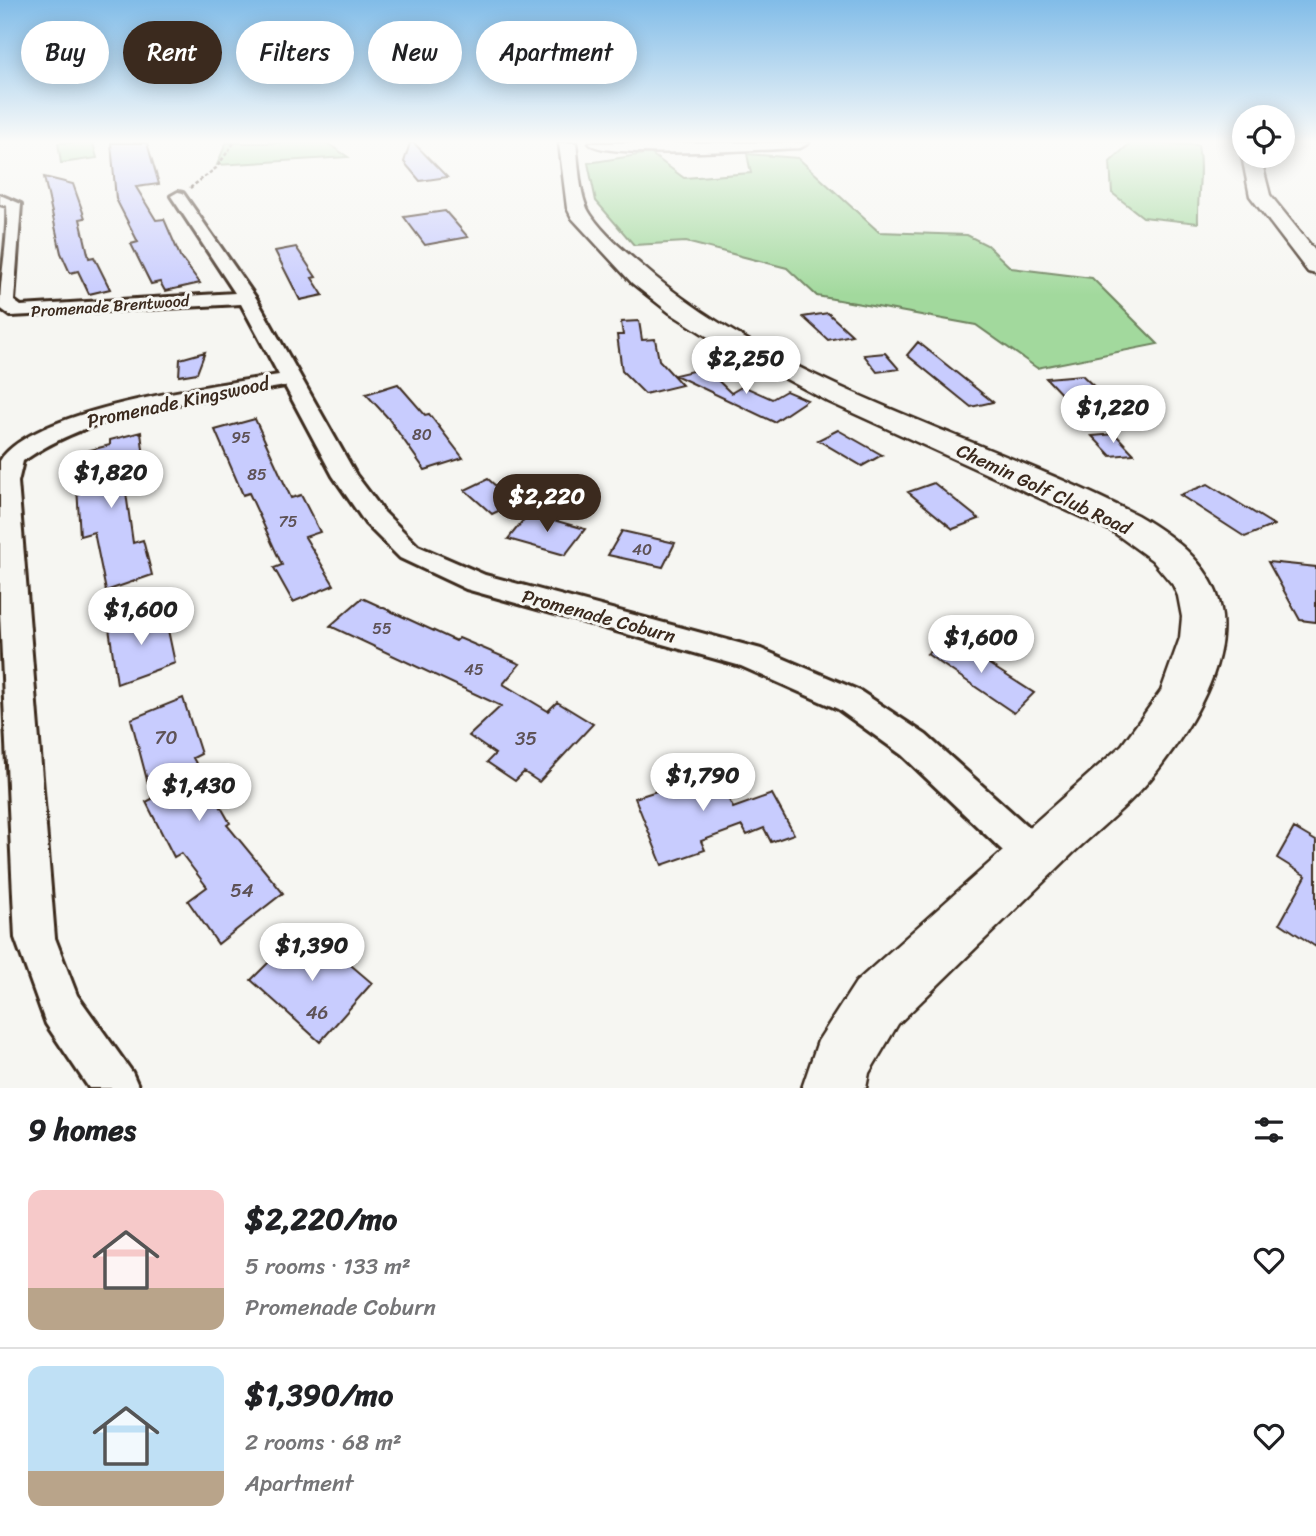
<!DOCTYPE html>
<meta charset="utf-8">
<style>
body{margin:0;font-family:Sriracha,sans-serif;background:#f2f2f2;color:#202124;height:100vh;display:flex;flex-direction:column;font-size:26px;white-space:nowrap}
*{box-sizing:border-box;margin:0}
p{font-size:23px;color:#757577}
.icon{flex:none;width:38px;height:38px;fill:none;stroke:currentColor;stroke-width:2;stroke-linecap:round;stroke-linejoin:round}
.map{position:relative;height:1088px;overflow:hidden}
.details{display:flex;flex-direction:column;background:#fff;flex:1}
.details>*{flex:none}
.banner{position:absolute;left:21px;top:21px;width:700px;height:63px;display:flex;gap:14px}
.tools{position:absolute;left:1232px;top:105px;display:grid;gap:14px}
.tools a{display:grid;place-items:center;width:63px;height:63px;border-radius:50%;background:#fff;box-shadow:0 4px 18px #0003;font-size:35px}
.price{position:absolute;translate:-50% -60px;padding:0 16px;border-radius:24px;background:#fff;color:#222;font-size:23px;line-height:46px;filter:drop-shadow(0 2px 4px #0008)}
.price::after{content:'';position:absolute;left:50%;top:42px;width:21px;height:16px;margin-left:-10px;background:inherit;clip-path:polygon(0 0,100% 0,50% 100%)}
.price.selected{background:#3b2a1e;color:#fff}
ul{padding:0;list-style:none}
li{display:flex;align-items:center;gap:21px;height:175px;padding:0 28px}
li+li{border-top:2px solid #e0e0e0}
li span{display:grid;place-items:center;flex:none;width:196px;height:140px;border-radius:14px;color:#555}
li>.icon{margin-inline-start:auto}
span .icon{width:84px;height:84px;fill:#fffc;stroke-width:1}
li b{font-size:30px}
h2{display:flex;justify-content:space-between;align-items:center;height:84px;padding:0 28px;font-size:30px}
.tag{padding:0 24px;border-radius:32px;background:#fff;box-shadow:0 4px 18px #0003;font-size:24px;line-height:63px}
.tag.selected{background:#3b2a1e;color:#fff}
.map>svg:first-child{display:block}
.green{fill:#a2d99d;stroke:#6e825e;stroke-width:2}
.building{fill:#c8ccfe;stroke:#3b2a1e;stroke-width:2}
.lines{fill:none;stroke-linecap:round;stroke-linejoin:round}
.street-casing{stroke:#3b2a1e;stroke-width:6}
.secondary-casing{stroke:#3b2a1e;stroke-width:5}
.path{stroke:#3b2a1e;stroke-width:2.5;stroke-dasharray:3.5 2.5;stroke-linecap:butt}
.street{fill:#f6f6f2;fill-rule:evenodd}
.secondary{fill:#f6f6f2;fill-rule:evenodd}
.labels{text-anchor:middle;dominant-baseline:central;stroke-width:6;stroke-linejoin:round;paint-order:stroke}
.far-street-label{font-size:16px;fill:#3b2a1e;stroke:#f6f6f2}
.number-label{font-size:16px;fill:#5e5256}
.street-label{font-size:19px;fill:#3b2a1e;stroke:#f6f6f2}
.near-number-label{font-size:19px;fill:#5e5256}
</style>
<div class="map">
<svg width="1316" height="1088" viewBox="0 0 1316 1088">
<rect width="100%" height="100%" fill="#f6f6f2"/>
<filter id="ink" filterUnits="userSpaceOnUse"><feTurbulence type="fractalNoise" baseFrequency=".0143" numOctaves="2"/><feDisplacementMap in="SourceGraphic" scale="14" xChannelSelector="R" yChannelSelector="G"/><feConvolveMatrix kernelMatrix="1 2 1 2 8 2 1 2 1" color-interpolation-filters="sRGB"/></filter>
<g filter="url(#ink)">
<path class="green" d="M58 143H93L97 158 61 163Z
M226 143H327L348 157 217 165Z
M1130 143 1198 145C1203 171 1197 196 1198 223L1143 217 1112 193 1110 162Z
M650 153 684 178 751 173 747 154 798 158 879 232 967 235 987 245 1011 268 1092 278 1158 344 1037 368 976 325 817 296 787 268 686 242 634 245 596 201 588 163Z"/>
<path class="building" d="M111 143H147L159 184 136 187 156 220 164 219 180 256 200 283 165 291 160 282 151 284 131 244 138 242 116 199Z
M410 143H414L447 177 420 181 404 162Z
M44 177 73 184 85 218 80 219 89 258 94 257 110 289 89 294 78 271 70 273 61 253Z
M445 211 468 237 425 245 404 217Z
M296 247 316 277 312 278 323 295 300 300 275 251Z
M828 313 852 335 828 340 803 317Z
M639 321 642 340 655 339 659 360 682 385 645 394 622 371 617 335H623L621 322Z
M918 342 993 402 971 407 907 355Z
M205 352 197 373 179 376 180 359Z
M885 353 899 369 877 372 864 355Z
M705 368 731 393 743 386 772 399 786 391 807 400 774 422 675 375Z
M1082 375 1104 396 1066 399 1046 378Z
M398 384 425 415 429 414 463 458 425 470 388 418 366 394Z
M255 419 291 498 301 495 320 532 305 537 334 585 293 602 274 568 282 565 249 493 243 495 215 430Z
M838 430 882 455 862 466 818 440Z
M141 432 144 458 122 464 133 543 143 540 152 575 106 591 94 532 80 536 75 454 110 445V440Z
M1115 434 1134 454 1111 456 1092 436Z
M488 479 515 503 492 514 465 490Z
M934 483 979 519 953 529 908 492Z
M1208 484 1274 525 1245 537 1180 495Z
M529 513 585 529 565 555 508 539Z
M622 531 675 543 663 567 608 555Z
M1268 562 1316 567V622L1300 620Z
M362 598 456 641 459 638 520 664 503 684 548 711 557 702 593 724 539 782 524 772 515 781 487 762 495 754 469 736 501 706 330 626Z
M164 611 175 663 117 684 109 628Z
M947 637 1034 693 1014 713 927 654Z
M183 698 201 754 193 758 230 823 227 825 283 893 218 944 188 901 207 887 181 853 174 857 146 802 152 799 131 719Z
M707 755 733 808 772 794 794 834 771 842 764 828 747 835 742 826 701 841 705 850 662 865 635 798 682 783 674 766Z
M1294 828 1316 841V947L1280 923 1306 876 1277 858Z
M305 926 372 983 320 1042 251 980Z"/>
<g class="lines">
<g class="street-casing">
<path id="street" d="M178 192 183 193 256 298 356 475 384 512 418 546 485 575 761 649 860 691 926 735 1046 843 1052 855 1046 867 1033 872 1020 867 902 755 838 709 741 666 466 589 400 558 366 524 333 476 285 386C198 401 97 409 23 461L18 482 55 938 77 995 132 1072 139 1088H89L46 1024 15 938 0 613V461C33 408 218 385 279 375L241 304 11 316 0 308C0 274 9 240 7 206L0 204V195L21 204 14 301 21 306 235 293 171 196Z"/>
</g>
<g class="secondary-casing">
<path id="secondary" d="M559 143H576C579 164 579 198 591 215 604 234 623 250 640 264 775 384 978 434 1137 515 1175 537 1218 569 1222 617 1227 670 1188 731 1157 771 1134 801 1101 827 1073 853 1015 910 956 967 898 1024L869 1073 866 1088H802L818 1041 856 982 1122 745 1161 691 1180 638 1182 617 1178 596 1173 585 1152 560 1112 531 829 402 708 337 670 313 632 283 572 218 567 208Z
M589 143H809L800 148C770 149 600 160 589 143Z
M1244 153V156H1260L1270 195 1316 252V274L1308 272 1250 196 1242 156Z"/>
</g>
<path class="path" d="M190 188 216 168 234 143"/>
<use href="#street" class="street"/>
<use href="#secondary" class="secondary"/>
</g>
</g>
<linearGradient id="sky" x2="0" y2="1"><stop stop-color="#81bce8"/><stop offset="0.48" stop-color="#fbfbf9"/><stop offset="1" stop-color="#fbfbf9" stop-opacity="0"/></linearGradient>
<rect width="1316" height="295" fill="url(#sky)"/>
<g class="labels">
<g class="far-street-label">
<text transform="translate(110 306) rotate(-4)">Promenade Brentwood</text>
</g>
<g class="number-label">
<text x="422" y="434">80</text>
<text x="241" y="437">95</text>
<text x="257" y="474">85</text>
<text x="288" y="521">75</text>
<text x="642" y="549">40</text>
<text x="382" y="628">55</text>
<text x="474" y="669">45</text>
</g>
<g class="street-label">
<text transform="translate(178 402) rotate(-12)">Promenade Kingswood</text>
<text transform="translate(1044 489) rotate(25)">Chemin Golf Club Road</text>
<text transform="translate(599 616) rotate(15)">Promenade Coburn</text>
</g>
<g class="near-number-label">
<text x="166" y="737">70</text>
<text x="526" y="738">35</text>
<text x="242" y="890">54</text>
<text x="317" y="1012">46</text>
</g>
</g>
</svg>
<div class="tools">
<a><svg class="icon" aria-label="locate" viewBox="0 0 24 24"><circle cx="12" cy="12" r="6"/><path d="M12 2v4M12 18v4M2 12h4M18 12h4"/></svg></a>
</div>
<b class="price" style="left:746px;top:396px">$2,250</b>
<b class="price" style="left:1113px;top:445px">$1,220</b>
<b class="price" style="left:111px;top:510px">$1,820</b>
<b class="price selected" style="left:547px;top:534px">$2,220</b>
<b class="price" style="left:141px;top:647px">$1,600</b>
<b class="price" style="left:981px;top:675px">$1,600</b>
<b class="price" style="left:703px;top:813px">$1,790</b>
<b class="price" style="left:199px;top:823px">$1,430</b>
<b class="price" style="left:312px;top:983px">$1,390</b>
<div class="banner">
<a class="tag">Buy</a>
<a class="tag selected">Rent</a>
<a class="tag">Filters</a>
<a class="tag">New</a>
<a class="tag">Apartment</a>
</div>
</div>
<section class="details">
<h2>9 homes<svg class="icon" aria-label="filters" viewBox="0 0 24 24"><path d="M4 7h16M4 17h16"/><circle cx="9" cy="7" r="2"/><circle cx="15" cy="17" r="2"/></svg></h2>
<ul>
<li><span style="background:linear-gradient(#f6c9c9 70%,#b9a48a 0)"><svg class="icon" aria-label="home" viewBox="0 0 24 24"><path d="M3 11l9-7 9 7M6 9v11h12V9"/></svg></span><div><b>$2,220/mo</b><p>5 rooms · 133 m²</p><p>Promenade Coburn</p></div><svg class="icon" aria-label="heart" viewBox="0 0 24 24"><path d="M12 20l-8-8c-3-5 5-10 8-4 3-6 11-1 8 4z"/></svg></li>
<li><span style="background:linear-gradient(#bfe0f5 75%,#b9a48a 0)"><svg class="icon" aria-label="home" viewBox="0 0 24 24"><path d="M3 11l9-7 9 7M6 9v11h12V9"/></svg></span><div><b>$1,390/mo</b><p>2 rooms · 68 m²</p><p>Apartment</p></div><svg class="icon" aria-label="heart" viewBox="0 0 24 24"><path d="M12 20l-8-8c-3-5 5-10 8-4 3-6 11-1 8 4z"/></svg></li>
</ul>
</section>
